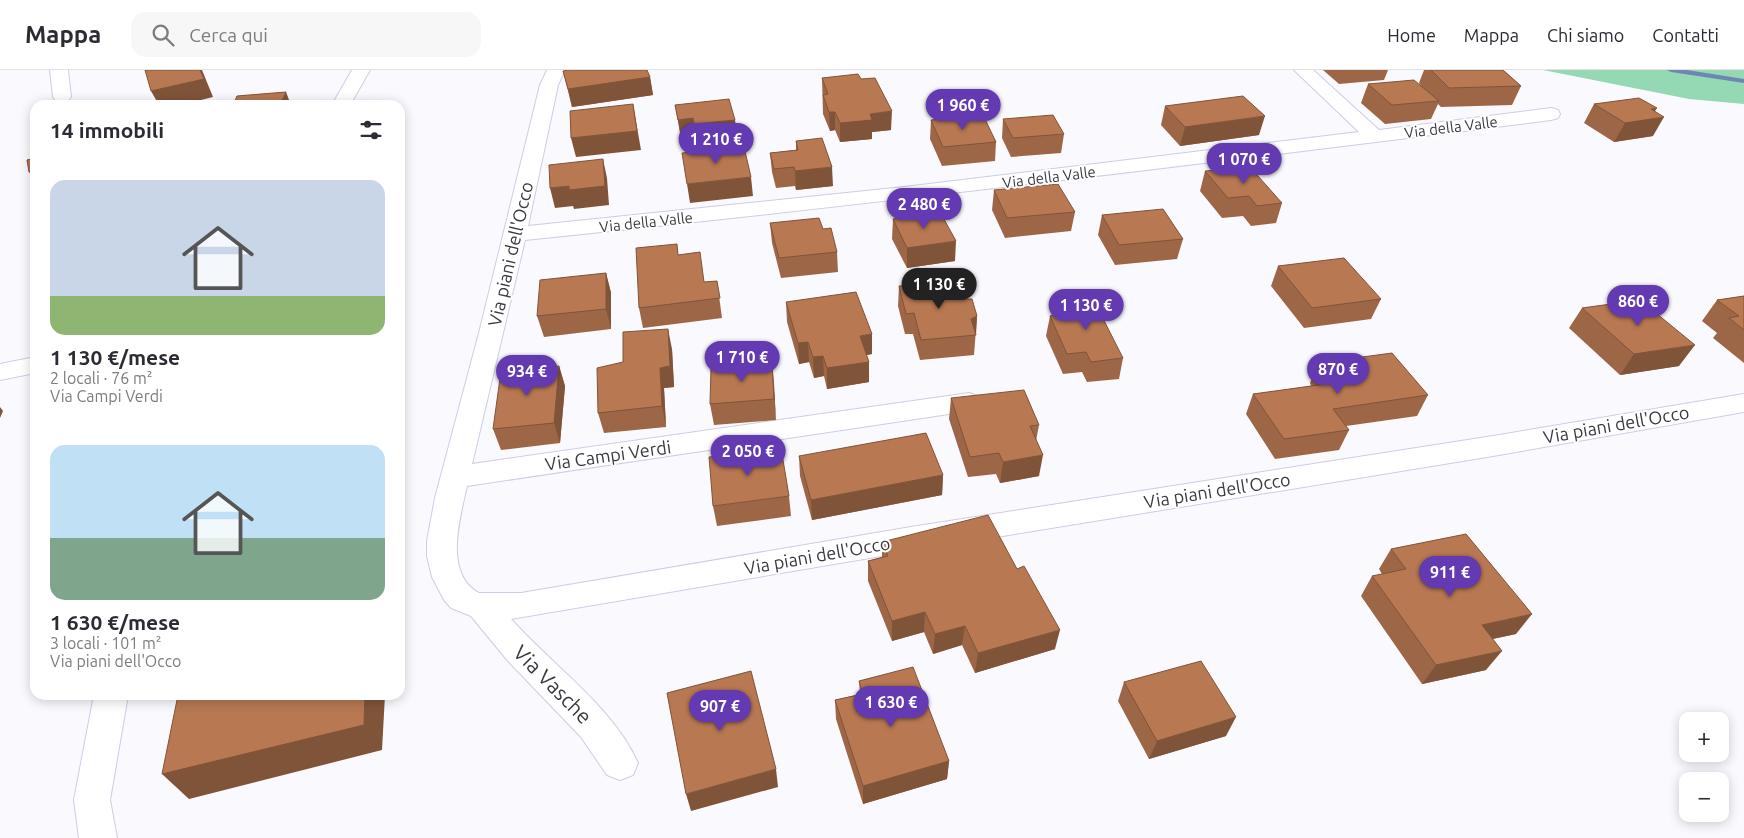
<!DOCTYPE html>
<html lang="it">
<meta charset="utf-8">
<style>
body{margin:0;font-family:Ubuntu,sans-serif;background:#f7f7f7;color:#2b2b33;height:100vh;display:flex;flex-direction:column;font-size:19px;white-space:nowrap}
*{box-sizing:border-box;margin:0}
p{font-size:16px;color:#7c7c81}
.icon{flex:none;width:28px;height:28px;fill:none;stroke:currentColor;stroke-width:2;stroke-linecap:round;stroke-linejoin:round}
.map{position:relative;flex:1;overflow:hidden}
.side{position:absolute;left:30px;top:30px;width:375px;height:600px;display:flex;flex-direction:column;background:#fff;border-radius:15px;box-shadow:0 2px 12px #0003}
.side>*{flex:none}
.fabs{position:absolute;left:1679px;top:642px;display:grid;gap:10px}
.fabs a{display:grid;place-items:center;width:50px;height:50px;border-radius:10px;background:#fff;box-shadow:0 2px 12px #0003;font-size:25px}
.price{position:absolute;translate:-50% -42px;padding:0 11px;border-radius:18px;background:#643ab2;color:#fff;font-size:16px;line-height:32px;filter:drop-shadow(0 1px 2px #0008)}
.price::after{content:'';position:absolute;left:50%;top:30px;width:15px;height:11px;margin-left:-8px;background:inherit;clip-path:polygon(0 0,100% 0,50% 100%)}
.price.current{background:#222;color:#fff}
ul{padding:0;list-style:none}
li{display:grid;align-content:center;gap:10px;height:265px;padding:0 20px}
li span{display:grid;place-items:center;height:155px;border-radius:15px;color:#555}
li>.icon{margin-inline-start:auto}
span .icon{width:90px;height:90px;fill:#fffc;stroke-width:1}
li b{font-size:21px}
h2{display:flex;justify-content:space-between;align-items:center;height:60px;padding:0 20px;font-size:21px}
header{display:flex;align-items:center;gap:30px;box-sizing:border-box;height:70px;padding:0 25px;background:#fff;border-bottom:1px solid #e1e1e2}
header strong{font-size:24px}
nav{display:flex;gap:28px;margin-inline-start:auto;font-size:18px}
.search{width:350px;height:45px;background:#f7f7f7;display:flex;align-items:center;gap:12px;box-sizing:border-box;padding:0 18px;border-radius:15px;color:#7c7c81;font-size:19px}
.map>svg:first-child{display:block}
.green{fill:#94d9b3}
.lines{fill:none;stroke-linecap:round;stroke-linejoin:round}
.stream{fill:#6e86b3;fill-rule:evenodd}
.minor-casing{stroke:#cfcce4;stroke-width:2}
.minor{fill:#fff;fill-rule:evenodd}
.wall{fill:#9d6747}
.shaded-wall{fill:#805439}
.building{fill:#b77852;stroke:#805439}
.labels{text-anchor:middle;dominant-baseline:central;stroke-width:4;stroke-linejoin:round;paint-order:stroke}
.far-street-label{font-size:15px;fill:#3a3942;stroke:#fff}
.street-label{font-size:18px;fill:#3a3942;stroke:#fff}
.near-street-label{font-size:21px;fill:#3a3942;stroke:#fff}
</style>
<header>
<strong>Mappa</strong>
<div class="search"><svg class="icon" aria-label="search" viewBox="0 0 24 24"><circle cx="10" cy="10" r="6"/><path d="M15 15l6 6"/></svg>Cerca qui</div>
<nav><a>Home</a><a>Mappa</a><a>Chi siamo</a><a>Contatti</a></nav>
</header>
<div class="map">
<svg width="1744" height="768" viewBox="0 0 1744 768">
<rect width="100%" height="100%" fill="#faf9fe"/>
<path class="green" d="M1543 0H1744V34L1689 29Z"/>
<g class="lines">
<path class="stream" d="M1667 0H1687L1744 9V13L1671 2Z"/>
<g class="minor-casing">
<path id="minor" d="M50 0H68L71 27 68 31 62 32 56 31 53 27Z
M352 0H370L350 35H332Z
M547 0H565L558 15 528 156 904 117 1359 62 1294 0H1313L1379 60 1551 38 1558 40 1560 44 1558 48 1551 50C1209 93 867 135 525 170L472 394 969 323 978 326 982 332 978 338 969 341 467 416C460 448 443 503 479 523H521L911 457 1493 366 1744 324V342L1493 386 911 481 511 549C552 595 613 637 638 693L633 705 620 710 607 705 581 667 508 591 471 546 451 538 444 530 432 507 427 486V471L435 428 479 263 540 15Z
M35 287V303L0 310V294Z
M94 625H128L110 730 117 768H79L74 730Z"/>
</g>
<use href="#minor" class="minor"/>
</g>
<path class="wall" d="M1323 0H1388L1384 10 1339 14Z
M1424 0H1503L1521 16 1512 35 1441 37 1438 34 1431 49 1385 54 1361 33 1368 14 1423 18 1419 13Z
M563 1 650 7 653 25 572 37Z
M822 8 891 60 872 62V69L840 72 835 60 830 61 823 44Z
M1594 34 1655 42 1653 66 1614 72 1584 53Z
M675 35 735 50 737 69 697 73 695 67 681 68Z
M1165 36 1259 65 1180 76 1161 55Z
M1003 49 1064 64 1061 83 1011 87 1002 68Z
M931 50 996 72 995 91 942 96 930 69Z
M796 71 833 116 796 120 795 116 776 118 772 102 770 83 796 80Z
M1205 101 1282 133 1276 153 1251 156 1243 146 1222 148 1200 121Z
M994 120 1075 142 1071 161 1005 168 992 140Z
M1102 145 1183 169 1177 189 1115 195 1098 165Z
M893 149 955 191 907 198 892 169Z
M770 153 823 159 837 182 838 202 781 208 772 173Z
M679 185 704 212 717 211 722 248 643 258 639 238Z
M1278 196 1381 229 1371 249 1304 258 1271 216Z
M606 203 611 223V259L544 267 537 246Z
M899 216 977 246 974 285 920 290 913 264H905L898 236Z
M1744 226V293L1713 268 1717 263 1702 251 1717 230Z
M786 232 872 284 867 285 869 312 827 319 824 306 814 308 809 292 799 294 787 252Z
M1582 238 1679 296 1620 305 1569 258Z
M1050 246 1123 288 1119 309 1087 312 1082 302 1063 304 1046 266Z
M672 279 674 317 664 318 666 357 604 363 598 343Z
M772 293 776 350 714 355 710 334Z
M1318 293 1428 325 1417 346 1346 356 1349 360 1339 380 1275 389 1246 344 1253 324 1311 316 1310 313Z
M559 296 565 316 560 373 501 380 493 359Z
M951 328 1039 355 1036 371 1039 406 1000 413 996 404 968 407 949 349Z
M799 386 943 405 942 425 812 450 800 406Z
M789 426 791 446 717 456 713 436Z
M882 472 1055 579 975 603 962 575 933 584 924 562 892 571 868 511V491L882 487Z
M1391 479 1516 564 1493 569 1486 600 1422 614 1361 526 1372 506 1382 504 1379 499Z
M859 611 949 691 947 709 863 734 836 649 835 630 860 624Z
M1124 612 1226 666 1149 689 1118 631Z"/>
<path class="shaded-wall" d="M200 0H202L213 27 181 35H159L151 21Z
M650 7 653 25 572 37 568 19Z
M286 22 291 35H280Z
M633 34 641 80 576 87 571 68Z
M1657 38 1650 49 1664 47 1653 66 1614 72 1625 53 1651 39Z
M892 41 891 60 872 62V69L840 72V53L870 44Z
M829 42H835V60L830 61Z
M1265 46 1259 65 1180 76 1185 57Z
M693 48 695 67 681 68 678 50Z
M735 50 737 69 697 73 694 54Z
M603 89 607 108 609 135 574 139 573 136 555 138 550 118 569 116Z
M832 97 833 116 796 120 795 101Z
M35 100V111L29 102Z
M751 107 753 126 690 133 687 114Z
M956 171 955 191 907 198V178Z
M606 203 611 223V259L606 239Z
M977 246 976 265 971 249Z
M668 259 672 279 674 317 664 318 666 357 662 336 660 298Z
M872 264V284L860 286V266Z
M808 272 809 292 799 294 798 273Z
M1695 275 1679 296 1620 305 1634 284Z
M823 286 824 306 814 308 813 287Z
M869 292V312L827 319V298Z
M772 293 774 313 776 350 774 329Z
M559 296 565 316 560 373 554 353Z
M0 337 3 341 0 348Z
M35 355V361L31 356Z
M1043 385 1039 406 1000 413 1003 392Z
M943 405 942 425 812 450 811 430Z
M925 542 924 562 892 571V551Z
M1532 544 1516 564 1467 574 1482 555Z
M965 556 962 575 933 584 935 564Z
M1060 560 1055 579 975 603 978 583Z
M1502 581 1486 600 1422 614 1436 595Z
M365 625H385L382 680 189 729 162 704Z
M1236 647 1226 666 1149 689 1157 671Z
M949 691 947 709 863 734V716Z
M776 699 778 717 691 741 686 724Z"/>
<path class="building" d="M145 0H200L204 9 151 21Z
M568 0H647L650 7 568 19 563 1Z
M1431 0H1503L1521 16 1449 18Z
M858 4 861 9 875 8 892 41 870 44 872 50 840 53 835 42H829L823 25 828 24 822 8Z
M1414 10 1439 31 1392 35 1368 14Z
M286 22 280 35H233L237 26Z
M1243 26 1265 46 1185 57 1165 36Z
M1639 28 1657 38 1651 39 1664 47 1625 53 1594 34Z
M729 29 735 50 694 54 693 48 678 50 675 35Z
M633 34 637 61 571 68 570 41Z
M983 45 996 72 943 77 931 50Z
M1053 45 1064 64 1013 68 1003 49Z
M822 68 832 97 795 101 794 97 774 99 770 83 798 80 796 71Z
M744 77 751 107 687 114 682 83Z
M35 88V100L29 102 27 90Z
M603 89 605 116 569 120V116L550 118 549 95Z
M1250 97 1282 133 1257 136 1249 126 1228 128 1205 101Z
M1058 114 1075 142 1007 148 994 120Z
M1163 139 1183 169 1119 175 1102 145Z
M940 142 956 171 907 178 893 149Z
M819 148 823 159 831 158 837 182 779 188 770 153Z
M677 174 678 185 700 182 704 212 717 211 720 228 639 238 636 178Z
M1344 188 1381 229 1312 238 1278 196Z
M606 203V239L537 246 540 210Z
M956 211 962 229H972L977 246 971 249 976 265 921 270 914 243 906 244 899 216Z
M856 222 872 264 860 266 869 292 827 298 823 286 813 287 808 272 798 273 786 232Z
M1091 225 1123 288 1091 292 1086 282 1067 284 1050 246 1069 239 1071 227Z
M1744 226V260L1729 248 1739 246 1717 230Z
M1640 230 1695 275 1634 284 1582 238Z
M668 259 670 296 660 298 662 336 598 343 597 298 623 292V262Z
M1392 283 1428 325 1333 339 1349 360 1284 369 1253 324 1333 313 1318 293Z
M772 293 774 329 710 334 711 297Z
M559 296 554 353 493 359 501 301Z
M1024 320 1039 355 1030 356 1043 385 1003 392 999 383 970 387 951 328Z
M35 343V355L31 356Z
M926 363 943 405 811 430 799 386Z
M781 378 789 426 713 436 709 387Z
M988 445 1017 499 1024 496 1060 560 978 583 965 556 935 564 925 542 892 551 868 491 888 486 882 472Z
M1466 464 1532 544 1482 555 1502 581 1436 595 1372 506 1406 499 1391 479Z
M1201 591 1236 647 1157 671 1124 612Z
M913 597 949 691 863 716 835 630 863 624 859 611Z
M751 601 776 699 686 724 667 623Z
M178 625H365L364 655 162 704Z"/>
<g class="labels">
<g class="far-street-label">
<text transform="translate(1451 57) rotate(-7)">Via della Valle</text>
<text transform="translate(1049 107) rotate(-7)">Via della Valle</text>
<text transform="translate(646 152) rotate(-6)">Via della Valle</text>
</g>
<g class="street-label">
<text transform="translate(510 184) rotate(-77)">Via piani dell'Occo</text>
<text transform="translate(1616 354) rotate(-10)">Via piani dell'Occo</text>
<text transform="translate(608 385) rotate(-8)">Via Campi Verdi</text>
<text transform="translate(1217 420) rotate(-9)">Via piani dell'Occo</text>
<text transform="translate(817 485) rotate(-10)">Via piani dell'Occo</text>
</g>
<g class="near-street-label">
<text transform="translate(553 614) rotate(45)">Via Vasche</text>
</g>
</g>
</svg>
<div class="fabs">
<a>+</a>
<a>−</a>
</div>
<b class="price" style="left:963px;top:61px">1 960 €</b>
<b class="price" style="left:716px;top:95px">1 210 €</b>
<b class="price" style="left:1244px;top:115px">1 070 €</b>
<b class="price" style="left:924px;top:160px">2 480 €</b>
<b class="price current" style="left:939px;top:240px">1 130 €</b>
<b class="price" style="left:1638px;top:257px">860 €</b>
<b class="price" style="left:1086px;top:261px">1 130 €</b>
<b class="price" style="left:742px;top:313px">1 710 €</b>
<b class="price" style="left:1338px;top:325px">870 €</b>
<b class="price" style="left:527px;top:327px">934 €</b>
<b class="price" style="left:748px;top:407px">2 050 €</b>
<b class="price" style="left:1450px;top:528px">911 €</b>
<b class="price" style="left:891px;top:658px">1 630 €</b>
<b class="price" style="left:720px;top:662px">907 €</b>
<section class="side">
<h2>14 immobili<svg class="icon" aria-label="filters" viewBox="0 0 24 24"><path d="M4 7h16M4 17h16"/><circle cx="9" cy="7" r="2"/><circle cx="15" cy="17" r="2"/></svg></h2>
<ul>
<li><span style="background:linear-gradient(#c9d6e8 75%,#8fb573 0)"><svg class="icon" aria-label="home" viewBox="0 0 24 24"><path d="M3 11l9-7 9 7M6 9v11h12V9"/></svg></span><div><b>1 130 €/mese</b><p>2 locali · 76 m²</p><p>Via Campi Verdi</p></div></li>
<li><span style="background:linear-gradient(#bfe0f5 60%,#7fa58c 0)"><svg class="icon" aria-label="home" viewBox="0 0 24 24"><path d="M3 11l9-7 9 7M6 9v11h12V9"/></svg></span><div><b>1 630 €/mese</b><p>3 locali · 101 m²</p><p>Via piani dell'Occo</p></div></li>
</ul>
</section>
</div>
